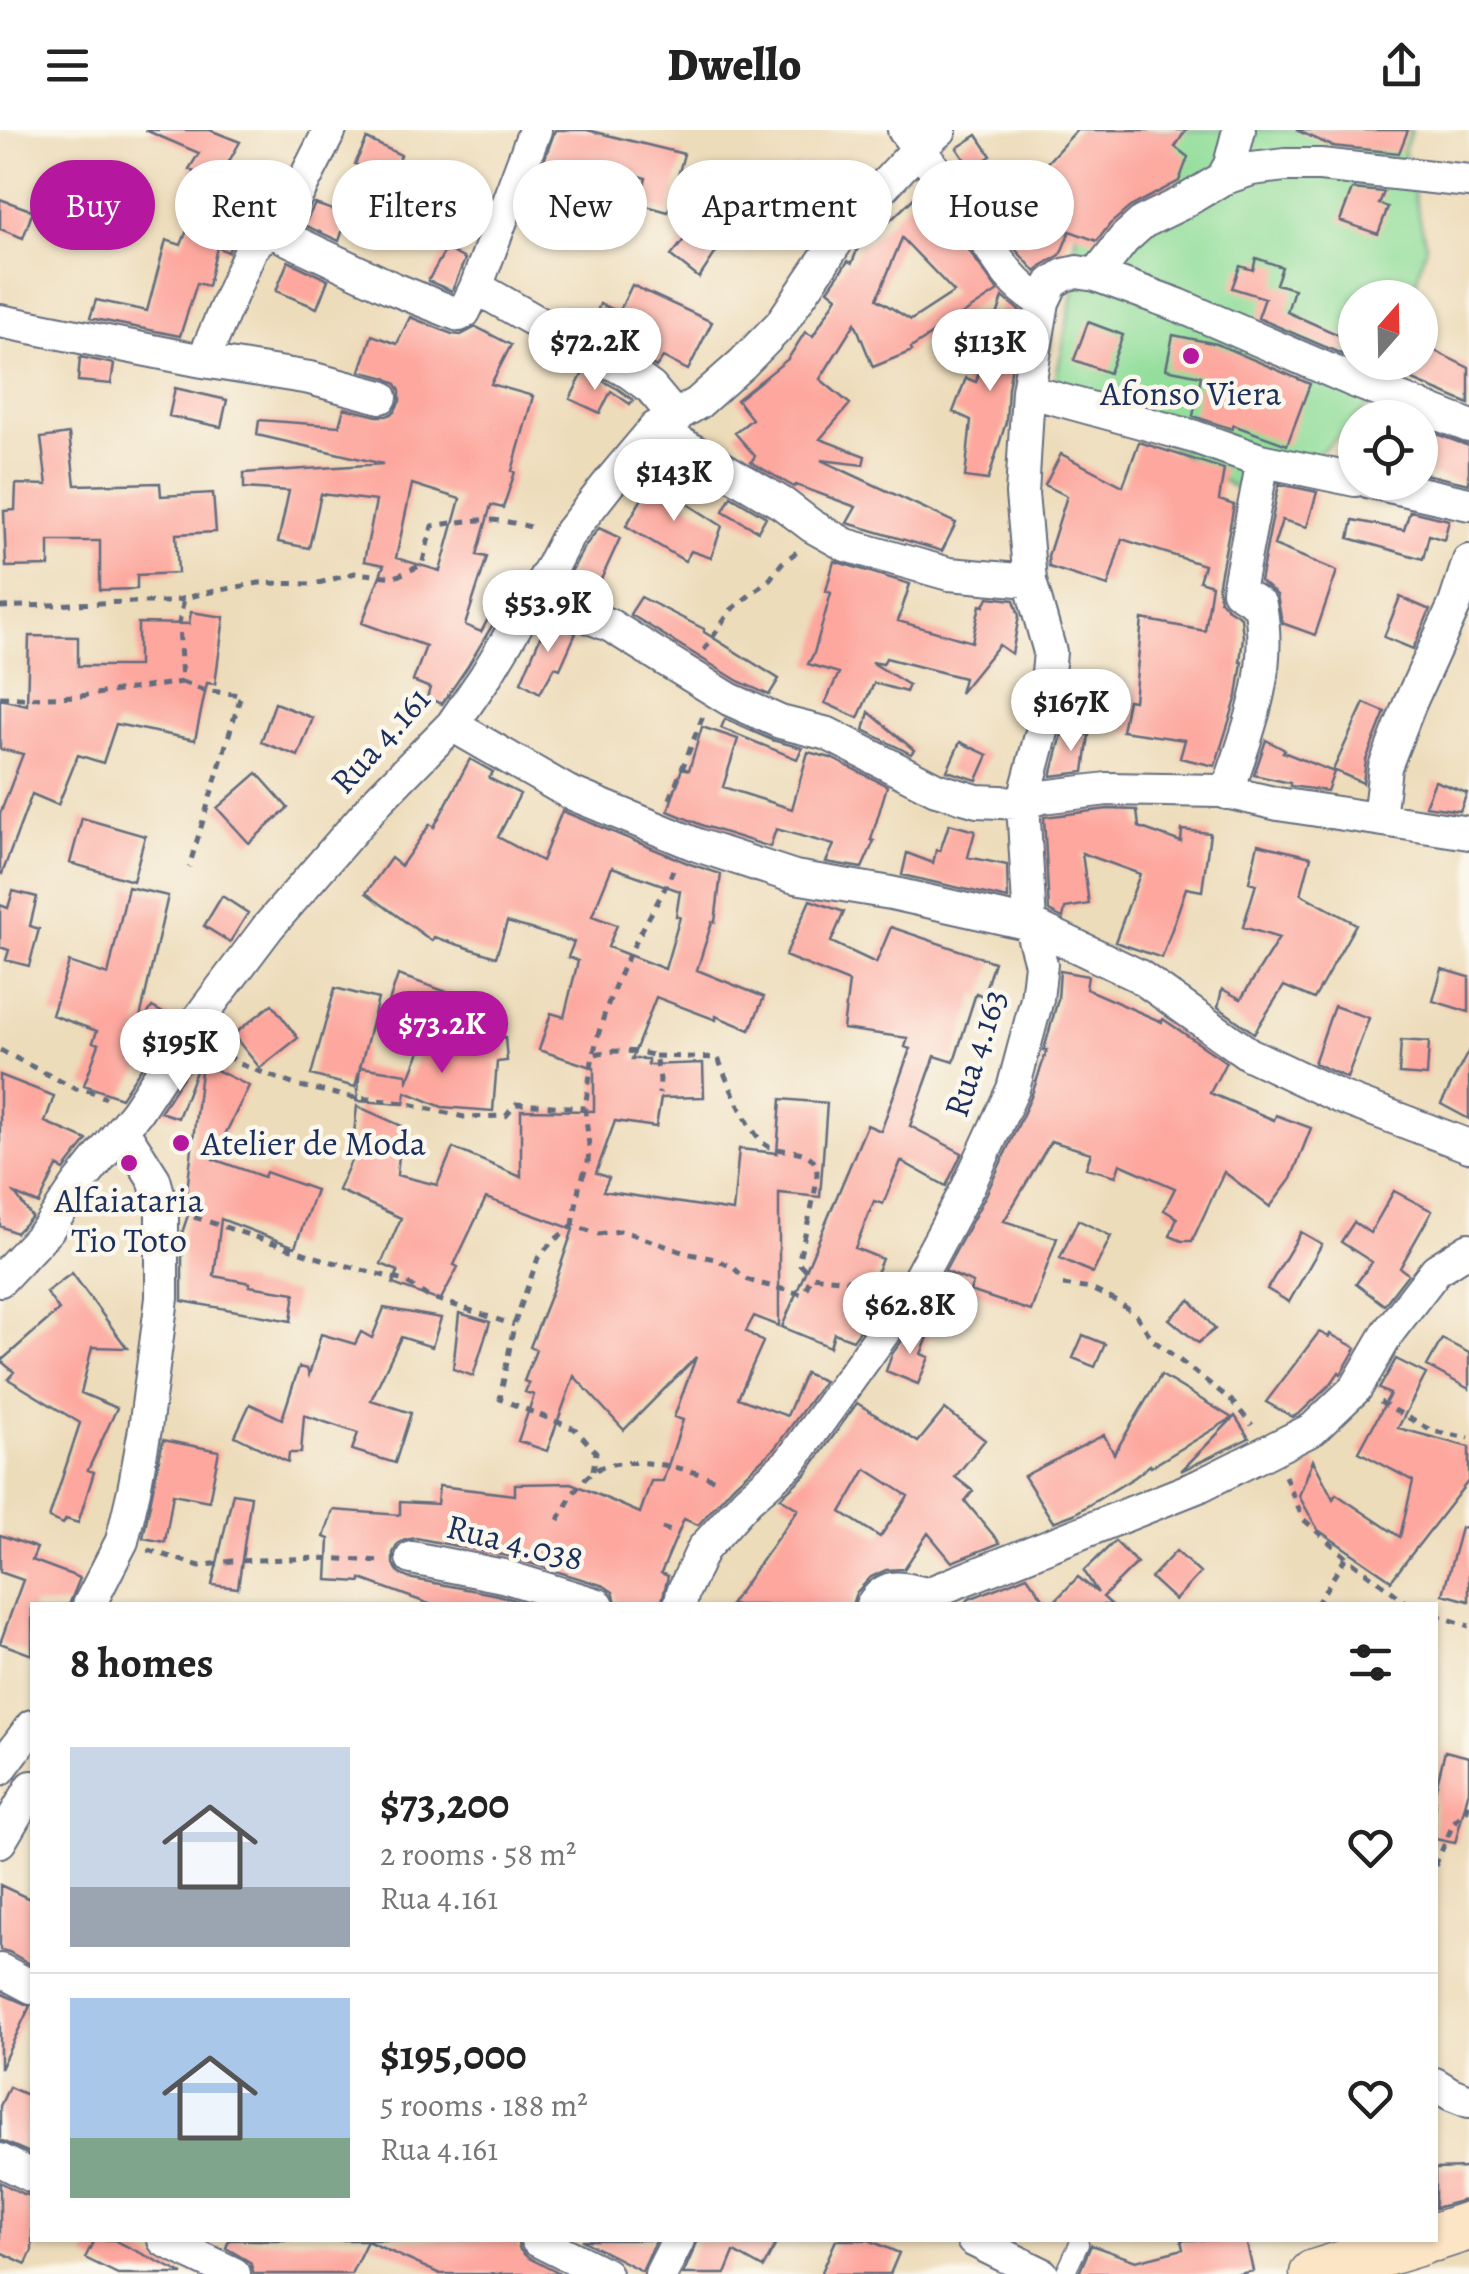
<!DOCTYPE html>
<meta charset="utf-8">
<style>
body{margin:0;font-family:Alegreya,serif;background:#f6f6f6;color:#222;height:100vh;display:flex;flex-direction:column;font-size:38px;white-space:nowrap}
*{box-sizing:border-box;margin:0}
p{font-size:32px;color:#767676}
.icon{flex:none;width:55px;height:55px;fill:none;stroke:currentColor;stroke-width:2;stroke-linecap:round;stroke-linejoin:round}
.map{position:relative;flex:1;overflow:hidden}
.panel{position:absolute;left:30px;top:1472px;width:1408px;height:640px;display:flex;flex-direction:column;background:#fff;border-radius:0px;box-shadow:0 2px 8px #0004}
.panel>*{flex:none}
.top-card{position:absolute;left:30px;top:30px;width:1410px;height:90px;display:flex;gap:20px}
.needle{width:65px;rotate:20deg}
.fabs{position:absolute;left:1338px;top:150px;display:grid;gap:20px}
.fabs a{display:grid;place-items:center;width:100px;height:100px;border-radius:50%;background:#fff;box-shadow:0 2px 8px #0004;font-size:50px}
.price{position:absolute;translate:-50% -85px;padding:0 22px;border-radius:35px;background:#fff;color:#222;font-size:32px;line-height:65px;filter:drop-shadow(0 2px 5px #0008)}
.price::after{content:'';position:absolute;left:50%;top:60px;width:30px;height:22px;margin-left:-15px;background:inherit;clip-path:polygon(0 0,100% 0,50% 100%)}
.price.current{background:#b5179e;color:#fff}
ul{padding:0;list-style:none}
li{display:flex;align-items:center;gap:30px;height:250px;padding:0 40px}
li+li{border-top:2px solid #e0e0e0}
li span{display:grid;place-items:center;flex:none;width:280px;height:200px;border-radius:0px;color:#555}
li>.icon{margin-inline-start:auto}
span .icon{width:120px;height:120px;fill:#fffc;stroke-width:1}
li b{font-size:42px}
h2{display:flex;justify-content:space-between;align-items:center;height:120px;padding:0 40px;font-size:42px}
.chip{padding:0 35px;border-radius:45px;background:#fff;box-shadow:0 2px 8px #0004;font-size:35px;line-height:90px}
.chip.current{background:#b5179e;color:#fff}
header{display:flex;justify-content:space-between;align-items:center;height:130px;padding:0 40px;background:#fff;font-size:45px;font-weight:800}
.map>svg:first-child{display:block}
.green{fill:#93de9b;stroke:#57867c;stroke-width:2.5}
.building{fill:#fda79e;fill-rule:evenodd}
.lines{fill:none;stroke-linecap:round;stroke-linejoin:round}
.lane-casing{stroke:#646c7e;stroke-width:21}
.street-casing{stroke:#646c7e;stroke-width:36}
.secondary-casing{stroke:#646c7e;stroke-width:51}
.path{stroke:#646c7e;stroke-width:5;stroke-dasharray:8 8;stroke-linecap:butt}
.lane{stroke:#fff;stroke-width:18}
.street{stroke:#fff;stroke-width:32}
.secondary{stroke:#fce5c4;stroke-width:48}
.poi-dot{fill:#b5179e;stroke:#fbf7ec;stroke-width:4}
.labels{text-anchor:middle;dominant-baseline:central;stroke-width:9;stroke-linejoin:round;paint-order:stroke}
.poi-label{font-size:35px;fill:#1b2f5e;stroke:#fbf7ec}
.street-label{font-size:35px;fill:#1b2f5e;stroke:#fbf7ec}
</style>
<header><svg class="icon" aria-label="menu" viewBox="0 0 24 24"><path d="M4 6h16M4 12h16M4 18h16"/></svg>Dwello<svg class="icon" aria-label="share" viewBox="0 0 24 24"><path d="M12 15V3M7 8l5-5 5 5M5 13v7h14v-7"/></svg></header>
<div class="map">
<svg width="1469" height="2144" viewBox="0 0 1469 2144">
<rect width="100%" height="100%" fill="#fbf7ec"/>
<filter id="ink" filterUnits="userSpaceOnUse"><feTurbulence type="fractalNoise" baseFrequency=".01" numOctaves="2"/><feDisplacementMap in="SourceGraphic" scale="20" xChannelSelector="R" yChannelSelector="G"/><feConvolveMatrix kernelMatrix="1 2 1 2 8 2 1 2 1" color-interpolation-filters="sRGB"/></filter>
<filter id="wash" filterUnits="userSpaceOnUse"><feTurbulence type="fractalNoise" baseFrequency=".0048" numOctaves="4" result="noise"/><feDisplacementMap in="SourceGraphic" scale="40" xChannelSelector="R" yChannelSelector="G"/><feGaussianBlur stdDeviation="2.25" result="paint"/><feColorMatrix in="noise" values="0 0 0 0 0 0 0 0 0 0 0 0 0 0 0 0 0 1.4 0 .05"/><feComposite in="paint" operator="in"/></filter>
<g filter="url(#wash)">
<rect width="100%" height="100%" fill="#eddcba"/>
<path class="green" d="M1079 0H1412L1404 20 1426 115 1412 167 1355 168V232L1395 233 1391 249 1358 287 1355 288 1353 294 1303 337 1239 361 1132 291 1054 257 1073 165Z"/>
<g id="blocks">
<path class="building" d="M145 0H210L240 12 216 54 189 39 199 23Z
M555 0H587L684 24 668 82 639 74 646 48 594 33 582 65 570 61 564 79 531 67Z
M1077 0H1186L1175 17 1188 27 1179 51 1130 77 1110 94 1097 111 1070 101 1060 125 1041 136 1036 142 1016 120 996 90 1057 50 1043 37Z
M1296 0H1408L1399 23 1332 16Z
M977 5 991 26 971 39 957 18Z
M367 9 401 25 389 50 355 34Z
M795 36 830 61 794 110 759 93 776 60Z
M49 39 85 46 78 83 42 76Z
M1352 59 1384 62 1379 74 1388 77 1378 104 1340 91Z
M922 60 917 72 959 115 963 112 998 161 911 218 912 221 873 237 855 193 820 249 850 274 820 309 865 326 863 335 821 330 956 393 942 421 847 393 856 377 796 355 794 357 751 332 755 326 735 303 752 289 737 270 788 229 805 202 813 206 837 167 828 160 848 131 852 133 859 115 862 112 866 114ZM902 108 954 162 911 190 877 169Z
M0 69 33 81 23 108 0 99Z
M200 69 252 90 235 106 228 122 217 117 208 156 197 153 180 206 90 188 96 170 147 181 166 110 181 115Z
M315 74 348 85 339 111 304 95Z
M697 93 724 110 699 148 671 126Z
M446 119 465 129 452 161 428 151Z
M1256 128 1282 137 1276 154 1294 159 1287 182 1350 210 1344 225 1258 188 1265 168 1232 158 1240 136 1253 140Z
M288 131 328 150 317 178 276 161Z
M632 155 712 192 688 240 663 227 656 237 638 224 590 199 600 174 619 182Z
M1003 167 1021 182 1008 258 1006 292 988 350 965 347 971 290 953 282 966 248 976 252Z
M410 187 452 204 461 205 476 197 511 215 491 254 533 266 512 341 515 342 503 378 491 375 477 425 487 427 465 495 481 502 509 450 517 454 468 536 442 574 427 568 430 558 413 551 426 516 362 493 384 435 364 431 376 371 321 364 309 418 278 412 289 361 244 358V343L383 334 257 305 259 290 339 296 344 278 377 286H387L394 282 400 271V261L396 254 386 248 360 241 372 205 397 214ZM412 354 460 369 440 441 396 428Z
M1088 192 1123 205 1109 243 1074 230Z
M1173 205 1217 214 1310 254 1287 315 1233 295 1232 299 1193 286 1201 246 1166 239Z
M1429 218 1469 238V274L1413 250Z
M80 227 114 234 111 254 78 251Z
M584 241 618 259 633 270 630 274 611 261 600 283 570 269Z
M175 258 227 270 221 297 169 286Z
M1420 298 1469 316V354L1420 343Z
M69 304 75 355 160 353 161 366 213 363 216 402 176 404 178 443 137 445V459L100 460V411H49V436L6 437 4 381 15 380 16 354 47 355 41 308Z
M1139 312 1224 339 1219 370 1234 375 1218 458 1220 470 1227 478 1241 487 1243 507 1240 532H1242L1237 566 1215 636 1180 628 1185 610 1122 601 1128 570 1134 571 1142 489 1205 501 1212 455 1199 451 1204 435 1122 409 1108 456 1049 437 1048 426 1067 366 1045 355 1061 324 1123 356Z
M652 351 722 396 711 428 691 421 685 431 626 396Z
M1279 354 1317 362 1307 397 1282 390 1274 415 1337 441 1315 505 1282 493 1277 465 1260 451Z
M731 366 766 387 758 401 723 381Z
M1410 381 1449 390 1444 410 1429 405 1423 429 1349 408 1353 390 1404 400Z
M599 398 620 408 593 467 564 455 585 416Z
M834 431 910 454 898 491 972 512 980 475 984 476 988 467 1014 470 1019 486 1012 524 999 515 960 563 964 548 886 528 883 534 871 532 909 555 906 562 874 553 858 588 825 573 839 543 808 534 814 523 831 463 826 461Z
M641 467 704 499V502L779 549 769 565 738 551 630 484Z
M1400 467 1430 480 1413 519 1384 507Z
M191 482 224 487 215 554 207 553 195 610 116 594 103 633 78 625 58 675 32 664 2 744 0 743V684L23 624 0 619V569L27 575 29 506 78 507V536H138V493L189 494Z
M547 491 576 503 560 539 555 537 540 563 521 552Z
M275 573 313 588 298 626 261 612Z
M1364 573 1385 582 1366 630 1363 653 1333 640Z
M869 582 914 620 911 624 864 600Z
M725 589 772 610 802 618 797 629 721 598Z
M702 597 738 609 723 657 792 679 808 622 831 628 887 656 871 710 874 711 862 738 826 732 834 715 776 699 770 717 704 696 668 681 682 638 689 640Z
M1063 601 1089 605 1084 642 1051 646Z
M1266 610 1285 620 1283 622 1334 642 1327 661 1290 656V653L1254 645Z
M960 612 988 625 977 650 947 641Z
M470 629 493 642 489 648 520 664 498 707 542 731 562 681 690 734 721 744 715 792H712L697 840 764 867 750 900 716 886V890L656 867 632 929H648V935L703 933 704 967 661 968 656 997 615 991 596 1043 609 1048 603 1061 733 1081 739 1019 777 1023 781 969 827 973 820 1067 779 1063V1196L754 1186 746 1201 763 1212 738 1268 787 1286 805 1243 824 1251 775 1318 734 1355 698 1395 684 1389 661 1443 668 1446 661 1475H617L613 1462 604 1456 507 1426 416 1408 405 1410 398 1414 393 1423V1434L400 1444 408 1448 498 1465 530 1475H432L361 1449V1452L327 1450 329 1409 324 1407 333 1380 400 1385V1372L437 1374 439 1356 515 1365V1354L571 1353 640 1383 651 1351H663L683 1290 674 1287 696 1227 624 1300 574 1246 547 1321 518 1311 534 1265 525 1262 529 1253 524 1251 536 1220 530 1217 552 1161 573 1099 486 1068 454 1135 458 1137 440 1171 393 1154 398 1141 381 1134 401 1088 338 1060 351 1031 357 976 402 996 397 1045 437 1055 453 1018 521 1047V980L594 981V938L539 920 551 883 564 887 578 831 568 827 574 812 507 792 496 827 434 807 432 811 366 763 391 728 401 736 430 694 434 697ZM612 737 680 761 676 786 680 787 665 839 608 817 617 795 592 786Z
M257 643 288 678 249 713 217 678Z
M1435 651 1467 663 1460 681 1425 676Z
M1108 679 1137 680 1139 697 1181 712 1182 700 1210 703 1202 761 1186 758 1162 828 1115 812 1140 744 1082 723 1089 774 1065 778 1063 788 1049 781 1044 687Z
M82 688 145 706 133 751 70 733Z
M949 694 975 701 968 727 1007 735 1008 769 902 745 907 723 933 733 936 720 940 721Z
M1258 714 1311 727 1301 764 1356 794 1314 869 1284 856 1254 903 1218 877 1222 859 1241 869 1279 808 1243 797 1256 754 1249 752Z
M128 757 168 766 137 901 152 877 174 889 121 968 84 955 99 914 93 912 97 901 52 885 69 832 108 845Z
M13 761 37 767 30 796 39 799 29 836 6 830 9 820 0 817V775L8 778Z
M222 766 248 783 230 812 204 796Z
M810 770 844 782 831 812 876 833 891 797 994 832 983 866 976 863 954 932 935 926 910 996 962 1023 946 1056 901 1031 883 1074 874 1071 855 1118 882 1129 865 1170 879 1175 853 1210 834 1203 830 1217 782 1197 867 995 881 1001 910 919 905 917 908 908 843 899 849 852 785 826Z
M1442 839 1469 847V882L1433 871Z
M1060 841 1088 846 1086 859 1162 892 1163 889 1226 932 1210 963 1274 990 1276 985 1311 998 1291 1049 1270 1077 1224 1042 1192 1111H1182L1170 1106 1177 1088 1164 1080 1175 1058 1120 1034 1116 1046 1086 1038 1091 1023 1051 1011 1004 1091 1057 1108 1031 1181 970 1161 973 1153 945 1141 986 1065 1031 967 1047 920H1044L1058 869Z
M398 845 453 864 444 893 388 875Z
M335 858 378 869 355 957 311 945Z
M272 874 298 908 260 938 233 905Z
M1334 876 1369 888 1347 948 1314 933Z
M505 907 507 931 497 932 493 981 442 977 406 962 404 974 357 971 360 937 407 944V953L422 916Z
M1401 910 1429 912 1427 946 1399 944Z
M1469 920V989L1441 974Z
M200 931 178 988 160 982 187 941Z
M202 933 249 956 213 1029 264 1047 266 1042 316 1060 295 1117 221 1089 214 1146 250 1153 249 1156 295 1163 291 1191 182 1171V1103L193 1070 188 1079 185 1078Z
M0 945 54 966 45 992 87 1010 64 1040 57 1036 39 1074 15 1064 32 1087 16 1103 0 1096Z
M1394 1061 1432 1081 1400 1138 1408 1144 1384 1175 1356 1154 1372 1132 1341 1112 1354 1092 1370 1103Z
M1078 1090 1111 1106 1093 1143 1060 1128Z
M1301 1102 1322 1114 1289 1172 1267 1159Z
M72 1143 127 1218 92 1217 81 1263 117 1278 88 1340 94 1342 78 1393 66 1389 63 1394 49 1388 80 1293 8 1249 14 1242 1 1231 59 1180 46 1162Z
M1190 1170 1215 1199 1198 1213 1169 1189Z
M384 1178 441 1188 432 1217 401 1207 371 1270 411 1283 395 1333 352 1320 358 1303 304 1285 301 1323H289L288 1332 235 1306 250 1274 282 1289 299 1237 307 1239 309 1245 321 1204 355 1214 361 1202 372 1208Z
M459 1183 490 1192 473 1246 453 1239Z
M911 1198 929 1205 921 1224 929 1227 918 1254 886 1241 892 1224Z
M1319 1202 1329 1207 1330 1204 1356 1218 1341 1244 1339 1242 1330 1255 1301 1282 1293 1287 1266 1272Z
M1083 1205 1105 1214 1095 1237 1073 1228Z
M1442 1209 1469 1223V1259L1427 1236Z
M1396 1229 1426 1244 1398 1298 1469 1317V1350L1390 1452 1391 1450 1318 1400 1299 1366 1313 1330 1333 1369 1336 1364 1400 1407 1413 1351 1359 1322 1390 1264 1379 1259Z
M1161 1245 1232 1288 1151 1337 1150 1335 1135 1347 1074 1384 1053 1392 1024 1346 1104 1305 1114 1324Z
M857 1273 918 1312 945 1279 985 1310 955 1347 973 1361 965 1371 1000 1413 952 1432 928 1403 904 1439 886 1440 871 1447 856 1463 852 1475H730L798 1379 780 1368 806 1344ZM866 1339 908 1366 880 1407 841 1382Z
M1235 1286 1249 1308 1181 1341Z
M163 1310 219 1321 209 1371 173 1364 165 1412 143 1408Z
M233 1363 251 1366 238 1458 212 1455Z
M1461 1398 1469 1399V1471L1443 1464Z
M0 1405 37 1418 32 1430 80 1448 69 1475H32V1525L0 1513 23 1450 0 1442Z
M1115 1411 1137 1433 1103 1467 1112 1475H1051L1078 1447 1098 1463 1084 1441Z
M1176 1421 1200 1443 1175 1470 1151 1448Z
M1027 1446 1048 1475H964L969 1469Z
M1445 1621 1469 1627V1660L1455 1713 1435 1709V1662Z
M0 1755 32 1770V1835L9 1822 0 1820Z
M0 1863 30 1876 0 1939Z
M9 1957 32 1967V2024L0 2010V1976Z
M1467 2038 1468 2069 1435 2078V2039Z
M0 2052 23 2064 32 2066V2120L26 2134 0 2122Z
M94 2110H114L183 2144H118L85 2128Z
M229 2110H517L520 2120 527 2127 560 2144H440L367 2111 351 2144H254L250 2132 226 2118Z
M582 2110H656L642 2141Z
M698 2110H778L763 2138 734 2122 725 2144H683Z
M836 2110H869L899 2123 890 2144H821Z
M1181 2110H1246L1253 2141 1239 2144 1079 2143 1091 2115 1136 2131 1183 2119Z"/>
</g>
</g>
<g filter="url(#ink)">
<use href="#blocks" fill-opacity="0" stroke="#646c7e" stroke-width="2.5"/>
<g class="lines">
<g class="lane-casing">
<path id="lane" d="M1065 2144 1079 2114"/>
</g>
<g class="street-casing">
<path id="street" d="M904 0C925 28 947 54 967 82 991 115 1005 152 1043 172
M1222 49 1230 35 1239 0
M273 102 392 158 459 185 464 182 476 157 535 0
M1096 145 1124 109 1143 92 1180 74 1222 49 1252 39 1285 35H1320L1469 51
M476 157 579 216 629 242 651 258 676 288
M0 191 203 231 310 248 381 267
M203 231 251 119 259 109 280 98 330 0
M1028 261 1195 307 1260 330 1355 350
M655 298 783 374 812 396 846 415 949 444 1030 451
M1370 352 1469 374
M534 464 611 496 729 569 780 592 828 604 936 659 977 671 1023 673 1042 667 1107 659 1221 661 1278 674 1469 703
M452 595 568 662 697 715 795 747 891 763 1030 794 1139 846 1249 924 1340 967 1469 1016
M1227 663C1248 601 1273 542 1260 475L1238 461 1260 346V330
M1379 689 1385 637 1410 573 1455 474 1469 431
M0 1150 48 1099 77 1056 136 982 191 899 268 797 379 669 452 595 485 547 552 436 568 405 613 348 655 298 698 273 742 234 781 194 839 108 862 79 918 19 940 0
M412 1428 503 1446 598 1475
M89 1475 122 1411 134 1360 145 1299 162 1168V1078L154 1049 122 999
M680 1475 683 1462 703 1419 747 1370 790 1332 909 1167 968 1057 1013 959 1037 869 1041 834 1030 794 1023 673 1043 598 1050 522 1030 451 1022 364 1028 261 1043 172 1052 153 1064 145 1077 142 1096 145 1178 175 1352 250 1469 296
M872 1475C888 1451 902 1459 927 1464L1199 1356 1313 1299 1356 1258 1389 1201 1436 1140 1469 1119
M0 1639 32 1596
M0 1711 32 1657
M0 1840 32 1857
M1435 1954 1451 1964 1469 1971
M0 2030 32 2046
M164 2110 234 2144
M537 2110 605 2144
M973 2110 1042 2144
M661 2144 678 2110"/>
</g>
<g class="secondary-casing">
<path id="secondary" d="M1435 2107 1469 2096
M1314 2144 1424 2110"/>
</g>
<path class="path" d="M0 477 124 472H170L205 463 259 453 315 454 355 443 395 447 422 435 432 396C478 389 493 386 538 399
M704 520 731 480 770 449 782 433 798 421
M182 552 202 560 241 565 189 737
M0 567 22 568 81 566 182 552 179 493 184 469
M670 669 703 586
M214 916 240 934 295 955 350 967 405 973 464 987 506 986 516 974 585 978
M0 920 76 959 90 961 106 968
M594 922C603 881 620 840 640 804 651 782 664 763 673 740
M655 926 718 928C727 951 745 993 762 1012 777 1027 808 1013 816 1036 821 1050 803 1110 799 1129L800 1134 810 1145
M194 1087 325 1130 404 1151 427 1166 514 1195
M573 1095 579 1057 588 1032 589 1016 585 978 593 925C609 919 639 920 655 926L660 949 659 964
M1063 1155 1091 1159 1118 1172 1136 1185 1153 1210 1231 1270 1252 1295
M1380 1272 1432 1301 1469 1308
M593 1341 596 1322 575 1299 500 1269 514 1195 538 1128 552 1112 573 1095 598 1104 620 1101 632 1104 685 1123 715 1129 734 1138 744 1148 754 1152 801 1164 806 1159 811 1146 858 1151 877 1159
M1285 1346 1303 1389 1346 1427 1410 1475
M558 1390C568 1373 578 1351 596 1340 624 1323 693 1338 719 1352
M662 1398 679 1404
M148 1420 200 1436 232 1431 318 1428 384 1431
M1316 1475 1346 1427
M1435 1485 1469 1496
M1435 1736 1454 1692 1467 1680 1469 1673"/>
<use href="#lane" class="lane"/>
<use href="#street" class="street"/>
<use href="#secondary" class="secondary"/>
</g>
</g>
<g class="poi-dot">
<circle cx="1191" cy="226" r="10"/>
<circle cx="181" cy="1013" r="10"/>
<circle cx="129" cy="1033" r="10"/>
</g>
<g class="labels">
<g class="poi-label">
<text x="1191" y="263">Afonso Viera</text>
<text x="201" y="1013" text-anchor="start">Atelier de Moda</text>
<text x="129" y="1070">Alfaiataria<tspan x="129" dy="40">Tio Toto</tspan></text>
</g>
<g class="street-label">
<text transform="translate(380 610) rotate(-48)">Rua 4.161</text>
<text transform="translate(975 923) rotate(-72)">Rua 4.163</text>
<text transform="translate(515 1412) rotate(14)">Rua 4.038</text>
</g>
</g>
</svg>
<div class="fabs">
<a><svg class="needle" viewBox="-14 -14 28 28"><path d="M0-13l5 13h-10z" fill="#e53935"/><path d="M0 13l5-13h-10z" fill="#767676"/></svg></a>
<a><svg class="icon" aria-label="locate" viewBox="0 0 24 24"><circle cx="12" cy="12" r="6"/><path d="M12 2v4M12 18v4M2 12h4M18 12h4"/></svg></a>
</div>
<b class="price" style="left:595px;top:263px">$72.2K</b>
<b class="price" style="left:990px;top:264px">$113K</b>
<b class="price" style="left:674px;top:394px">$143K</b>
<b class="price" style="left:548px;top:525px">$53.9K</b>
<b class="price" style="left:1071px;top:624px">$167K</b>
<b class="price current" style="left:442px;top:946px">$73.2K</b>
<b class="price" style="left:180px;top:964px">$195K</b>
<b class="price" style="left:910px;top:1227px">$62.8K</b>
<div class="top-card">
<a class="chip current">Buy</a>
<a class="chip">Rent</a>
<a class="chip">Filters</a>
<a class="chip">New</a>
<a class="chip">Apartment</a>
<a class="chip">House</a>
</div>
<section class="panel">
<h2>8 homes<svg class="icon" aria-label="filters" viewBox="0 0 24 24"><path d="M4 7h16M4 17h16"/><circle cx="9" cy="7" r="2"/><circle cx="15" cy="17" r="2"/></svg></h2>
<ul>
<li><span style="background:linear-gradient(#c9d6e8 70%,#9aa5b1 0)"><svg class="icon" aria-label="home" viewBox="0 0 24 24"><path d="M3 11l9-7 9 7M6 9v11h12V9"/></svg></span><div><b>$73,200</b><p>2 rooms · 58 m²</p><p>Rua 4.161</p></div><svg class="icon" aria-label="heart" viewBox="0 0 24 24"><path d="M12 20l-8-8c-3-5 5-10 8-4 3-6 11-1 8 4z"/></svg></li>
<li><span style="background:linear-gradient(#a9c7e8 70%,#7fa58c 0)"><svg class="icon" aria-label="home" viewBox="0 0 24 24"><path d="M3 11l9-7 9 7M6 9v11h12V9"/></svg></span><div><b>$195,000</b><p>5 rooms · 188 m²</p><p>Rua 4.161</p></div><svg class="icon" aria-label="heart" viewBox="0 0 24 24"><path d="M12 20l-8-8c-3-5 5-10 8-4 3-6 11-1 8 4z"/></svg></li>
</ul>
</section>
</div>
